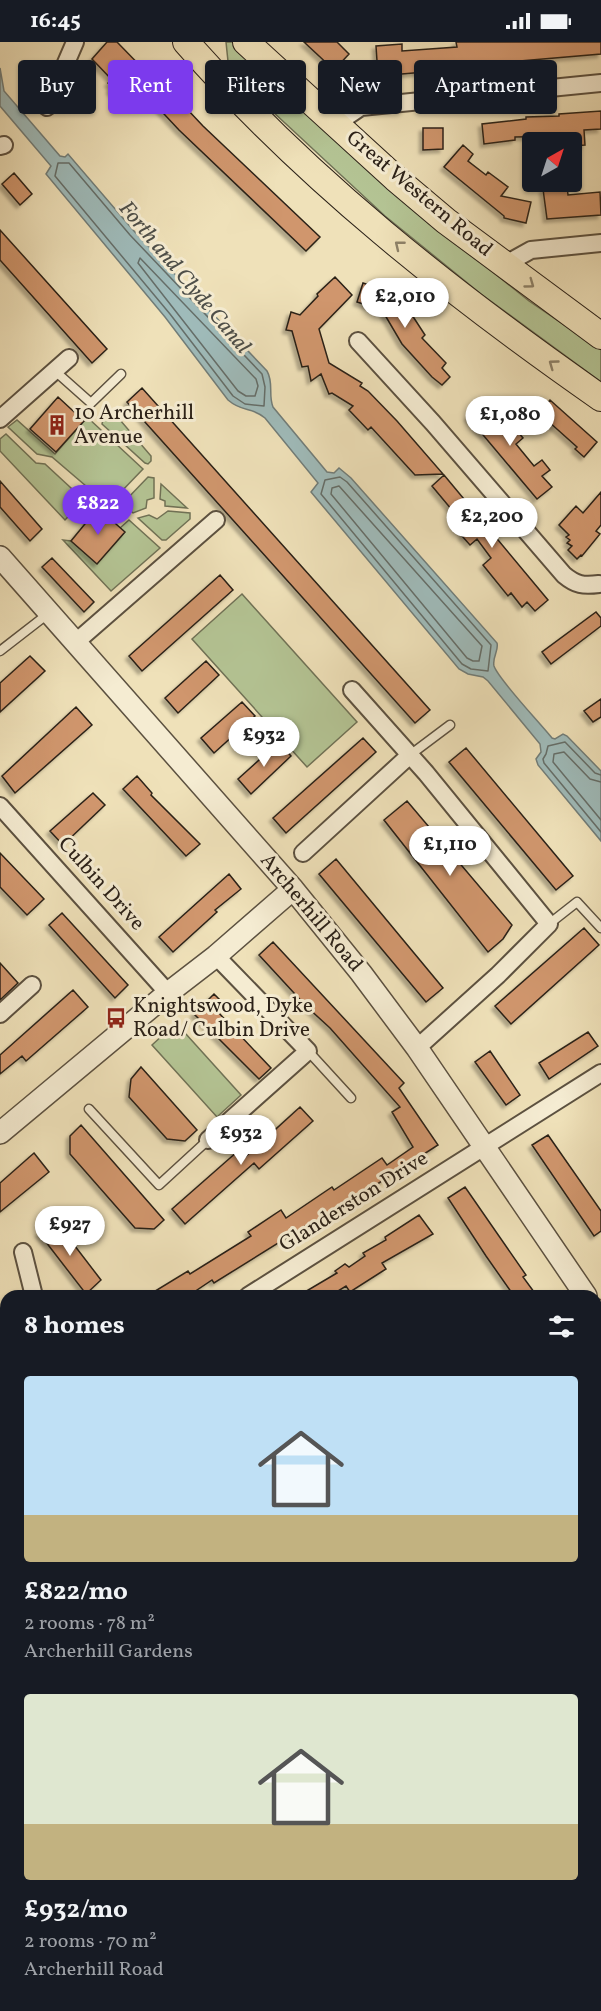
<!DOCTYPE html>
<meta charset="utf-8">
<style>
body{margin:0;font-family:Vollkorn,serif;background:#20242c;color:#f1f3f6;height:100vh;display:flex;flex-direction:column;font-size:22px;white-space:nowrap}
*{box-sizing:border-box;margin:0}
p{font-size:20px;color:#9ea1a6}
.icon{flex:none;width:33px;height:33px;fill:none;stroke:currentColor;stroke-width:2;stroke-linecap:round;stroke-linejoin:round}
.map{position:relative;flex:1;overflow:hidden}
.sheet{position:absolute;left:0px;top:1248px;width:602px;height:722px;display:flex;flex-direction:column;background:#171b24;border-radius:18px 18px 0 0;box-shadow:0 2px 4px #0004}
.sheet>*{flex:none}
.top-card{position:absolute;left:18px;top:18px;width:566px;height:54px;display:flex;gap:12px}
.needle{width:39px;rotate:39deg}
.buttons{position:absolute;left:522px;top:90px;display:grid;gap:12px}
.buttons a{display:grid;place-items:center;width:60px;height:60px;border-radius:6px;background:#171b24;box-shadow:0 2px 4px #0004;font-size:30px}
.price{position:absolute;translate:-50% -51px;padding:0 14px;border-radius:21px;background:#fff;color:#222;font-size:20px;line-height:39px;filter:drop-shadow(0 2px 3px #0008)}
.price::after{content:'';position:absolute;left:50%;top:36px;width:18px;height:14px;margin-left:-9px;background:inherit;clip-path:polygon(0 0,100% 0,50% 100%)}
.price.current{background:#7c3aed;color:#fff}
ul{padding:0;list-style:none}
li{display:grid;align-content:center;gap:12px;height:318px;padding:0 24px}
li span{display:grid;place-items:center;height:186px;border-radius:6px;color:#555}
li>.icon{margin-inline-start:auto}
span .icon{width:108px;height:108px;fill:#fffc;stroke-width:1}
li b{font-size:26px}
h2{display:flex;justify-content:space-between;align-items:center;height:72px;padding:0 24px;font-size:26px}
.chip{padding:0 21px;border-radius:6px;background:#171b24;box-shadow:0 2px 4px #0004;font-size:21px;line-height:54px}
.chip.current{background:#7c3aed;color:#fff}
.status{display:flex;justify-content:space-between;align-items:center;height:42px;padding:0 30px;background:#171b24;direction:ltr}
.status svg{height:16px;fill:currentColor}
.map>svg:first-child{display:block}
.green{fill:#b4c494;stroke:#707256;stroke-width:1.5}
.water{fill:#9fbbba;stroke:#717d79;stroke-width:1.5}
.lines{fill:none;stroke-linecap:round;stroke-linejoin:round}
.shore{stroke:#656e69;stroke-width:1.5}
.stream{stroke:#717d79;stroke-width:4.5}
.building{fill:#d0966d;stroke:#2b2118;stroke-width:1.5;filter:url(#shadow)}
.service-casing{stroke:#5c5140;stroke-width:11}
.minor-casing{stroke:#5c5140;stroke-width:20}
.tertiary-casing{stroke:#5c5140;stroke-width:24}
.primary-casing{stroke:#2b2118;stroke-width:28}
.service{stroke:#f5ecd2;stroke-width:8}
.minor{stroke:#f5ecd2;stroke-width:16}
.tertiary{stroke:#f5ecd2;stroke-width:21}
.primary{stroke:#efe1b9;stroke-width:26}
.oneway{stroke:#8d8168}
.labels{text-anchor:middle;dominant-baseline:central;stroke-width:6;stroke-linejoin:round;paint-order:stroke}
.street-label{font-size:21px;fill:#2b2118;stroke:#f5ecd2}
.poi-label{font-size:21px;fill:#2b2118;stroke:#f5ecd2;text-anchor:start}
.water-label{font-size:22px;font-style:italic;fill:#4e4f49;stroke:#f5ecd2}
</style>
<div class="status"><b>16:45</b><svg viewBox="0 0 49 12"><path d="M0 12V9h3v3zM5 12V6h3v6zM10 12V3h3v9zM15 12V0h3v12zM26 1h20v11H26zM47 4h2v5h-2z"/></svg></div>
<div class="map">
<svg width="601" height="1969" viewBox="0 0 601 1969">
<defs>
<filter id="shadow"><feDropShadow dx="-3.5" dy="3.5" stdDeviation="1.5" flood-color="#0004"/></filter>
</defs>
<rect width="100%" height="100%" fill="#efe1b9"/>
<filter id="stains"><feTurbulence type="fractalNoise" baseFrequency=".00333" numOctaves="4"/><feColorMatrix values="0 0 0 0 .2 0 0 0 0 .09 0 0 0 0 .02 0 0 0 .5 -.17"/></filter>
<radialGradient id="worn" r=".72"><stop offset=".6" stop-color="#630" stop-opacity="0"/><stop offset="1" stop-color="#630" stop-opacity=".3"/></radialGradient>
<path class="green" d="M226 0H235L442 189 529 259 601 308V340L481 252 385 174 229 29Z
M111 371H114L151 414V419L148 422 145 421 102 382 103 378Z
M87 375 143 427 117 454 100 456 52 415 37 412 8 385 17 378 55 412Z
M6 392 36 421 45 422 84 458 65 478 0 409V397Z
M148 435 154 436V456L147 458 146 466 133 471 125 464 124 460Z
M161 442 187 466 165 464V459L160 457Z
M168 469 190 471V477L166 498H162L138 476 149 473 157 477Z
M129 478 160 506 111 549 63 498 71 499 97 521 124 490 120 486Z
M242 552 357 680 307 725 192 597Z
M176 981 241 1053 217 1075 152 1003Z
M0 1361H6V1432L0 1420Z
M0 1431 6 1444V1488L0 1480Z
M596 1662 601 1666V1836L596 1831Z
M6 1822V1964H596V1866L601 1875V1969H0V1833Z"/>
<path class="water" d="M0 26 4 49 60 114 65 115 68 112 134 189 267 329C274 341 268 353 273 365L327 430 334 431 339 426 351 436 497 601C499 609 492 615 494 624 498 637 541 682 552 696L555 697 563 692 567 694 601 729V799L538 723 536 717 541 710 540 702 488 639 483 635 468 632 459 627 311 450 318 441 265 376C251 364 243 371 228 358L165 275 46 132 51 124 0 64Z"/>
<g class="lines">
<path class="shore" d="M58 121H69L130 193 262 332 265 345 264 364 245 362 233 354 170 272 55 134Z
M140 216 256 337 258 344 255 354H246L238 349 138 221Z
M340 435 347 440 491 603 488 629 471 627 462 622 321 452 325 438Z
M339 444 482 604 479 619H473L467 616 331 452 332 446Z
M601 733 595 731 565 700 548 704 546 712 543 717 544 721 601 790
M601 740 590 737 564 710 554 712 553 720 601 778"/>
<path class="stream" d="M0 1420 6 1432
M596 1831 601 1836"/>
</g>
<path class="building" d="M107 0H117L152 36 155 33 203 84 320 195 306 209 179 88 135 41 118 57 110 48 112 45 108 41 112 38 92 17Z
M304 0H337L349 12 334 28Z
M456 0H601V12L437 26V29L378 34 376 4 402 2V9L457 5Z
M601 69V87L584 88 585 103 572 104V100H562L561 94 515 95V98L484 102 482 82 526 77V75L559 74V72Z
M423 86H443V107L423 108Z
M463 103 473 112 468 119 486 133 488 130 508 145 501 154 531 160 526 181 504 176V174L444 125Z
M14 131 32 152 20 163 2 142Z
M567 144 568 153 600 150 601 173 547 177 543 147Z
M0 188 107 307 92 321 0 218Z
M335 235 352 253 319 287 329 321 362 341 360 344 368 349 397 379 443 432 415 433 371 385 368 388 349 368 353 364 332 351 329 352 321 332 311 339 308 324 302 325 292 289 286 288 291 270 300 273 318 254 317 252Z
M363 241 399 253 425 293 422 296 446 321 442 326 450 335 442 343 432 335 402 302 382 268 357 260Z
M142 346 430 668 415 681 127 360Z
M58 355 84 379 56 410 30 387Z
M490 356 523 396 516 402 534 424 542 418 550 428 542 434 552 445 537 457 468 375Z
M550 358 597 400 584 415 575 407 577 405 539 371Z
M444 433 548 558 535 569 527 560 522 565 511 551 508 554 483 523 491 516 477 497 470 503 462 494 464 492 458 484 462 480 432 444Z
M0 439 42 487 30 499 0 465Z
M601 450V483L596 489 600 492 582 514 581 513 577 517 568 508 572 504 567 501 570 498 566 495 569 493 559 483 576 464 583 471Z
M98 466 125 490 97 522 71 499Z
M52 516 94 560 84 570 42 525Z
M220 533 233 548 142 629 129 614Z
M596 570 601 576V584L551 622 542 610Z
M30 614 45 629 0 670V641Z
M206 619 219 633 178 671 165 656Z
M601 657V675L593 680 584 669Z
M242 660 255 674 214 711 201 696Z
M76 665 92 683 15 751 2 734Z
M363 696 376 710 286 791 273 776Z
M279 700 291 714 251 752 238 737Z
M466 706 573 834 556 848 449 720Z
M137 734 152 751 151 753 200 802 186 814 123 747Z
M93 751 105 763 63 803 50 789Z
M407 759 512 883 503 897 488 910 384 778Z
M0 811 44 857 27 873 0 845Z
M336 817 443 946 426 960 319 832Z
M229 832 241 847 215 868 217 870 173 910 159 895Z
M62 871 128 943 115 956 49 883Z
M584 886 599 903 511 982 495 964Z
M273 900 404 1041 399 1046 438 1103 309 1186 307 1183 214 1241 212 1238 188 1254H147L188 1229 190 1232 251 1194 248 1190 281 1168 286 1176 332 1145 334 1148 382 1116 387 1123 413 1105 392 1070 400 1065 330 986 306 964 259 913Z
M0 921 18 941 0 958Z
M73 948 88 965 26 1019 22 1014 0 1032V1013Z
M214 952 224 962 217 969 271 1026 259 1037 194 972Z
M588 990 598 1004 549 1037 539 1021Z
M490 1009 520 1053 506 1063 475 1020Z
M141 1025 197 1088 185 1099 167 1097 129 1055 131 1037Z
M300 1065 313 1079 259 1127 254 1121 185 1182 172 1167 238 1109 244 1116Z
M81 1083 164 1178 154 1187 135 1186 70 1112V1094Z
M548 1093 601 1169V1189L594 1194 532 1103Z
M34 1111 49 1130 0 1170V1141Z
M465 1145 526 1233 523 1235 537 1254H514L486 1214 448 1156Z
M419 1173 433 1192 382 1221 386 1227 350 1250 346 1244 330 1254H298L337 1231 335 1229 345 1222 349 1225 365 1214 363 1211 386 1198 385 1195Z
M55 1178 101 1238 86 1252 39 1191Z"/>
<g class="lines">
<g class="service-casing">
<path id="service" d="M55 329 91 361 121 332
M0 609 49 571
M410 713 450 683
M549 882 577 860 601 886
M308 1009 351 1056
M89 1067 159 1143 208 1098"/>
</g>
<g class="minor-casing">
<path id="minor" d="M47 65 75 0
M336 82 361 65 601 41
M0 104 4 103
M504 223 531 208 601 201
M358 299 433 381 564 533C576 543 583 544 599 542
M0 377 69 316
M76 600 216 478
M352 648 426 731 549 882 498 933 417 1006
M0 764 168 951
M303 811 410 713
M0 972 32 943
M208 1098 308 1009 216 914
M23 1210 34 1254
M248 1254 601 1031
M0 1361H6
M0 1500 6 1506
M596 1662 601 1666
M0 1800 6 1787"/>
</g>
<g class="tertiary-casing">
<path id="tertiary" d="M0 515 293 847 361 931 417 1006 586 1254
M0 1091 168 951 216 914 293 847
M596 1268 601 1276"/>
</g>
<g class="primary-casing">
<path id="primary" d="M186 0C306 137 452 252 601 356
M246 0 395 136 446 179 601 294"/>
</g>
<use href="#service" class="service"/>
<use href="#minor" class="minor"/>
<use href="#tertiary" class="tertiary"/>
<use href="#primary" class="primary"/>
</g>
<defs><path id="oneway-chevron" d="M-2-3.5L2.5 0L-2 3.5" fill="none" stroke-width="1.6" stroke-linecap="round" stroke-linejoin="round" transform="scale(1.5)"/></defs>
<g class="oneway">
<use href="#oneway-chevron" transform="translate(399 203) rotate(-141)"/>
<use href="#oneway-chevron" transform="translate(530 242) rotate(36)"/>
<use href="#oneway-chevron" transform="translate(553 322) rotate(-144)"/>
</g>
<defs>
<g id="building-bare" transform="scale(1.62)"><path d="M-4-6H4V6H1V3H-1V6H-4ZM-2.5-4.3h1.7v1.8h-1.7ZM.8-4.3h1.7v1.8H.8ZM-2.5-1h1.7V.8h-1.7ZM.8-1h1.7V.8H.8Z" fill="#8f2418" stroke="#f5ecd2" stroke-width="2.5" paint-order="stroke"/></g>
<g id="bus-bare" transform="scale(1.62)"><path d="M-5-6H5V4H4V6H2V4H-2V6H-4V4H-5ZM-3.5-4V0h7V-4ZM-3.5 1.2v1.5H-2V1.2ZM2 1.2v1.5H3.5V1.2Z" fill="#8f2418" stroke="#f5ecd2" stroke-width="2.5" paint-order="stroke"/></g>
</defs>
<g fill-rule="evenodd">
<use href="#building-bare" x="57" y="383"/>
<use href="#bus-bare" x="116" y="976"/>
</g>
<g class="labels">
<g class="street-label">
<text transform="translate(419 152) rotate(40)">Great Western Road</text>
<text transform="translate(101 842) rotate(48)">Culbin Drive</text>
<text transform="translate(311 871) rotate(50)">Archerhill Road</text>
<text transform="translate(354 1160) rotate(-32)">Glanderston Drive</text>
</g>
<g class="poi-label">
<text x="74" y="371">10 Archerhill<tspan x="74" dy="24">Avenue</tspan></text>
<text x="133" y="964">Knightswood, Dyke<tspan x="133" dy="24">Road/ Culbin Drive</tspan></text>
</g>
<g class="water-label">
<text transform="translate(184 236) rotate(50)">Forth and Clyde Canal</text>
</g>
</g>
<rect width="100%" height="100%" filter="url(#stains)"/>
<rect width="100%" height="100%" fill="url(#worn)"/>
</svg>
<div class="buttons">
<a><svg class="needle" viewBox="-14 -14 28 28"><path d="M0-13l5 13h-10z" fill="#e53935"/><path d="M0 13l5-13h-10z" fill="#9ea1a6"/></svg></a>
</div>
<b class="price" style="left:405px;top:287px">£2,010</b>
<b class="price" style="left:510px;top:405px">£1,080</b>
<b class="price current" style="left:98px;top:494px">£822</b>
<b class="price" style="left:492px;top:507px">£2,200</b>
<b class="price" style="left:264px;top:726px">£932</b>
<b class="price" style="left:450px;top:835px">£1,110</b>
<b class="price" style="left:241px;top:1124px">£932</b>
<b class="price" style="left:70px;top:1215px">£927</b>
<div class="top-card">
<a class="chip">Buy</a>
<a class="chip current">Rent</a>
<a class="chip">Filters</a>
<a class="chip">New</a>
<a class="chip">Apartment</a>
</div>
<section class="sheet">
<h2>8 homes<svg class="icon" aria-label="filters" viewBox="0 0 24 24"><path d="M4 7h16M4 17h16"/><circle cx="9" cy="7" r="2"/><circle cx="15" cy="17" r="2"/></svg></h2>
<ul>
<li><span style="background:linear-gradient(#bfe0f5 75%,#c2b280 0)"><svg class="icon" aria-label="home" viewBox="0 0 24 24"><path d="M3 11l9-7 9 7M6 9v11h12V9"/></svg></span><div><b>£822/mo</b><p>2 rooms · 78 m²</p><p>Archerhill Gardens</p></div></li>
<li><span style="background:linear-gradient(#dfe7d0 70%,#c2b280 0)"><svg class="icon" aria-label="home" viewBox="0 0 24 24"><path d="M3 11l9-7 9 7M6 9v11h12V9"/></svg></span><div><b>£932/mo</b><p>2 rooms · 70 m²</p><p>Archerhill Road</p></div></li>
</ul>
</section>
</div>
